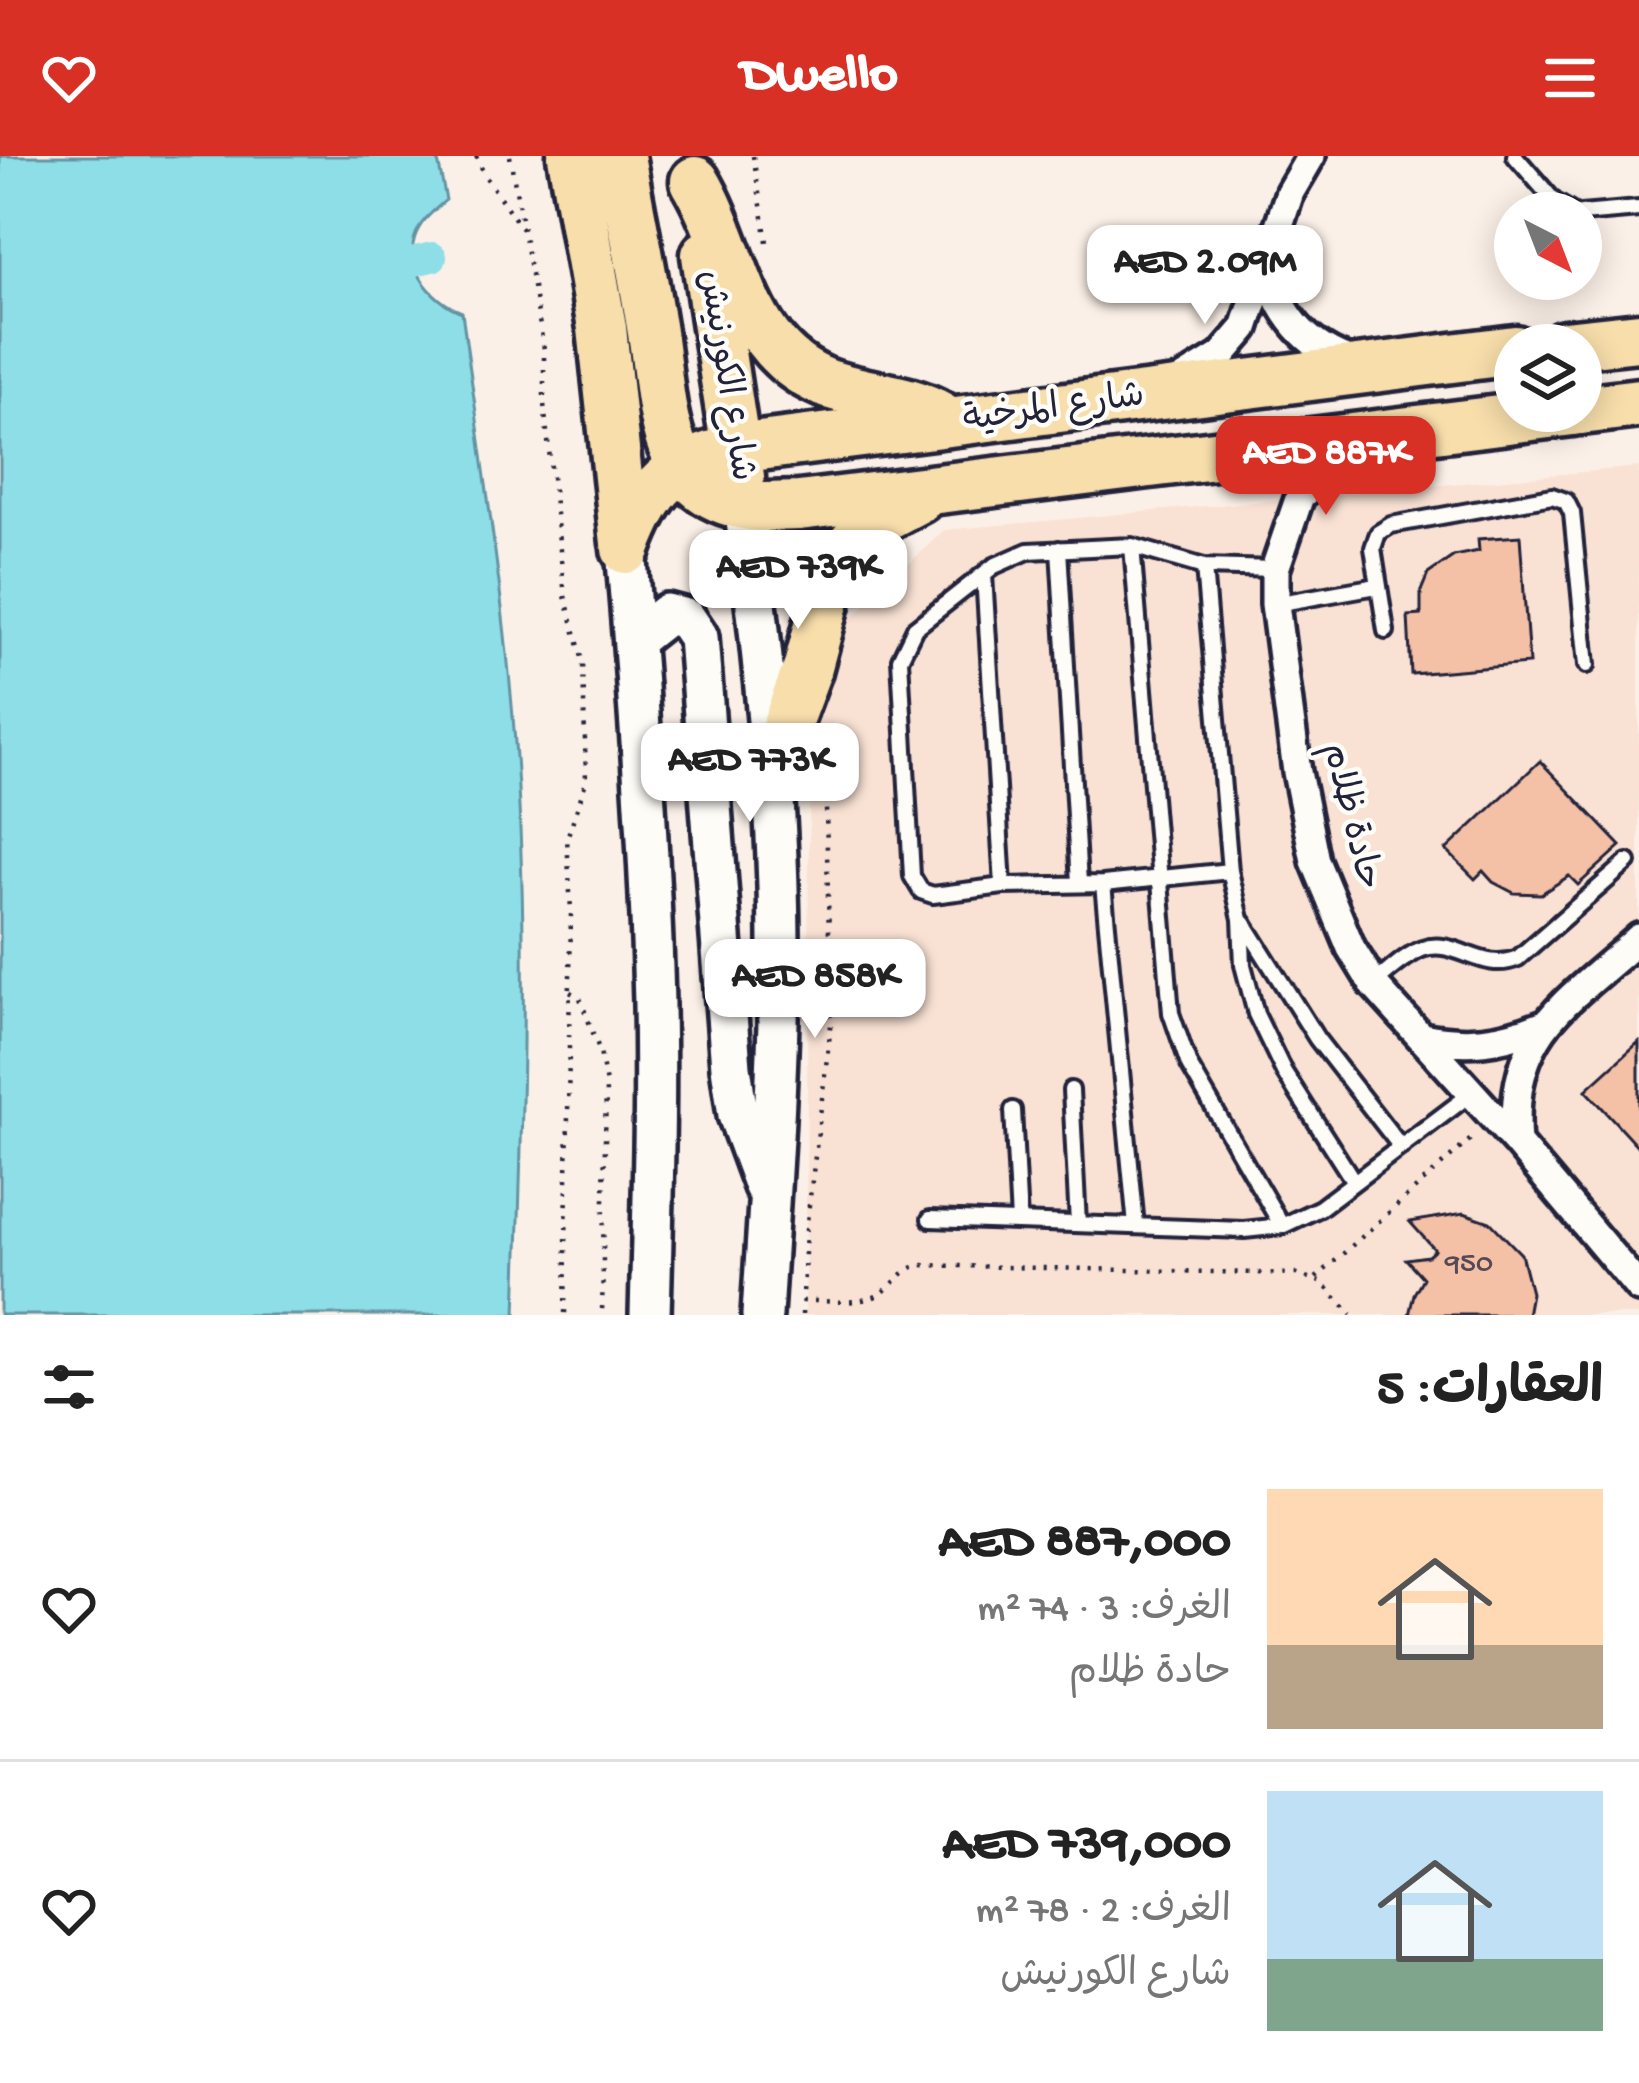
<!DOCTYPE html>
<html lang="ar">
<meta charset="utf-8">
<style>
body{margin:0;font-family:"Gochi Hand","Playpen Sans Arabic",sans-serif;background:#f6f6f6;color:#222;direction:rtl;height:100vh;display:flex;flex-direction:column;font-size:45px;white-space:nowrap}
*{box-sizing:border-box;margin:0}
p{font-size:39px;color:#767676}
.icon{flex:none;width:66px;height:66px;fill:none;stroke:currentColor;stroke-width:2;stroke-linecap:round;stroke-linejoin:round}
.map{position:relative;height:1159px;overflow:hidden;direction:ltr}
.details{display:flex;flex-direction:column;background:#fff;flex:1}
.details>*{flex:none}
.needle{width:78px;rotate:138deg}
.buttons{position:absolute;left:1494px;top:36px;display:grid;gap:24px}
.buttons a{display:grid;place-items:center;width:108px;height:108px;border-radius:50%;background:#fff;box-shadow:0 6px 30px #0003;font-size:60px}
.price{position:absolute;translate:-50% -102px;padding:0 27px;border-radius:24px;background:#fff;color:#222;font-size:39px;line-height:78px;filter:drop-shadow(0 3px 6px #0008)}
.price::after{content:'';position:absolute;left:50%;top:72px;width:36px;height:27px;margin-left:-18px;background:inherit;clip-path:polygon(0 0,100% 0,50% 100%)}
.price.active{background:#d93025;color:#fff}
ul{padding:0;list-style:none}
li{display:flex;align-items:center;gap:36px;height:300px;padding:0 36px}
li+li{border-top:3px solid #e0e0e0}
li span{display:grid;place-items:center;flex:none;width:336px;height:240px;border-radius:0px;color:#555}
li>.icon{margin-inline-start:auto}
span .icon{width:144px;height:144px;fill:#fffc;stroke-width:1}
li b{font-size:51px}
h2{display:flex;justify-content:space-between;align-items:center;height:144px;padding:0 36px;font-size:51px}
header{display:flex;justify-content:space-between;align-items:center;height:156px;padding:0 36px;background:#d93025;color:#fff;font-size:54px;font-weight:800}
.map>svg:first-child{display:block}
.built{fill:#f9e2d4}
.water{fill:#8edee8;stroke:#6393a3;stroke-width:3}
.lines{fill:none;stroke-linecap:round;stroke-linejoin:round}
.canal{stroke:#8edee8;stroke-width:30}
.building{fill:#f5c1a6;stroke:#22223b;stroke-width:3}
.service-casing{stroke:#22223b;stroke-width:22}
.minor-casing{stroke:#22223b;stroke-width:36}
.secondary-casing{stroke:#22223b;stroke-width:48}
.trunk-casing{stroke:#22223b;stroke-width:57}
.path{stroke:#22223b;stroke-width:4.5;stroke-dasharray:3 9;stroke-linecap:butt}
.service{stroke:#fdfcf7;stroke-width:14}
.minor{stroke:#fdfcf7;stroke-width:27}
.secondary{stroke:#fdfcf7;stroke-width:39}
.trunk{stroke:#f8deab;stroke-width:48}
.labels{text-anchor:middle;dominant-baseline:central;stroke-width:9;stroke-linejoin:round;paint-order:stroke}
.number-label{font-size:30px;fill:#574a56}
.street-label{font-size:36px;fill:#22223b;stroke:#fdfcf7}
</style>
<header><svg class="icon" aria-label="menu" viewBox="0 0 24 24"><path d="M4 6h16M4 12h16M4 18h16"/></svg>Dwello<svg class="icon" aria-label="heart" viewBox="0 0 24 24"><path d="M12 20l-8-8c-3-5 5-10 8-4 3-6 11-1 8 4z"/></svg></header>
<div class="map">
<svg width="1639" height="1159" viewBox="0 0 1639 1159">
<rect width="100%" height="100%" fill="#fbf0e7"/>
<filter id="ink" filterUnits="userSpaceOnUse"><feTurbulence type="fractalNoise" baseFrequency=".00833" numOctaves="2"/><feDisplacementMap in="SourceGraphic" scale="24" xChannelSelector="R" yChannelSelector="G"/><feConvolveMatrix kernelMatrix="1 2 1 2 8 2 1 2 1" color-interpolation-filters="sRGB"/></filter>
<g filter="url(#ink)">
<path class="built" d="M1639 311V1159H805L810 557 829 484 944 374Z"/>
<path class="water" d="M0 0H437L446 44C437 52 425 61 419 72 399 106 431 145 462 156 482 304 506 452 516 601 529 787 522 973 516 1159H0Z"/>
<g class="lines">
<path class="canal" d="M415 105 432 101"/>
</g>
<path class="building" d="M1520 380 1529 508 1411 518 1408 460 1421 459V435L1428 418 1454 400 1479 395 1478 383Z
M1540 605 1621 690 1578 729 1569 720 1541 738 1514 737 1493 726 1483 715 1475 723 1446 694Z
M1639 886V992L1586 934Z
M1464 1057 1490 1066 1521 1098 1531 1137 1527 1159H1409L1414 1138 1423 1122 1406 1103 1428 1100 1435 1094 1410 1066Z"/>
<g class="lines">
<g class="service-casing">
<path id="service" d="M1515 0 1554 45 1574 57
M1581 58 1639 53
M1132 390 1171 857 1189 909 1282 1070
M1059 393 1079 727
M1204 411 1230 715 1241 763 1243 809 1256 858 1284 916 1354 1026
M984 419 1003 730
M1275 448 1377 430
M1386 475 1373 392 1378 377 1391 369 1552 340 1566 345 1572 357 1587 509
M1230 715 1103 728 1003 730 933 739 921 735 912 720 900 503 915 472 994 410 1028 395 1132 390 1204 411 1275 413
M1103 728 1136 1070
M1244 767 1317 883 1401 991
M1373 828C1388 817 1404 800 1422 793 1456 781 1482 818 1518 802L1628 706
M1071 934 1078 1068
M1013 954 1019 1066
M930 1063 1244 1074 1282 1070 1320 1052 1472 937"/>
</g>
<g class="minor-casing">
<path id="minor" d="M1267 109C1279 158 1306 192 1355 207
M1179 226 1221 200 1245 172 1290 36 1311 0
M1365 285 1300 340 1275 413V448L1297 616 1315 705 1351 792 1373 828 1517 987 1639 1132
M1422 881C1467 890 1501 886 1542 869
M1517 987C1508 875 1564 850 1639 782"/>
</g>
<g class="secondary-casing">
<path id="secondary" d="M744 349C764 503 780 658 779 813 778 928 769 1044 762 1159
M626 393C638 532 648 672 653 812 657 928 653 1043 650 1159
M634 484 667 458 686 463 698 481 731 911 738 959 764 1030"/>
</g>
<g class="trunk-casing">
<path id="trunk" d="M572 0 602 172 625 387
M620 0C631 61 644 122 653 183 663 249 659 332 743 349 760 353 781 350 799 350L1573 255
M695 25C736 93 739 191 823 226 861 241 906 240 940 260
M706 99 740 321
M1564 189 1639 181
M1581 254 1639 247
M626 393C649 330 670 308 736 293L1515 194
M771 611 807 514 832 421 848 393 870 368 919 342"/>
</g>
<path class="path" d="M476 0 485 20 524 76
M510 0 544 193V248L565 440 583 505 586 626 567 682 571 755 565 1159
M753 0 768 92
M570 836 580 842 600 896 606 928 602 1159
M1316 1122 1472 982
M802 1145C825 1144 860 1150 880 1138 896 1128 899 1115 919 1109L1297 1118 1323 1127 1352 1159
M802 1159 806 1074 831 869 825 609"/>
<use href="#service" class="service"/>
<use href="#minor" class="minor"/>
<use href="#secondary" class="secondary"/>
<use href="#trunk" class="trunk"/>
</g>
</g>
<g class="labels">
<g class="number-label">
<text x="1469" y="1109">950</text>
</g>
<g class="street-label">
<text transform="translate(724 220) rotate(81)">شارع الكورنيش</text>
<text transform="translate(1054 254) rotate(-8)">شارع المرخية</text>
<text transform="translate(1349 661) rotate(76)">حادة ظلام</text>
</g>
</g>
</svg>
<div class="buttons">
<a><svg class="needle" viewBox="-14 -14 28 28"><path d="M0-13l5 13h-10z" fill="#e53935"/><path d="M0 13l5-13h-10z" fill="#767676"/></svg></a>
<a><svg class="icon" aria-label="layers" viewBox="0 0 24 24"><path d="M12 4l9 5-9 5-9-5zM3 14l9 5 9-5"/></svg></a>
</div>
<b class="price" style="left:1205px;top:171px">AED 2.09M</b>
<b class="price active" style="left:1326px;top:362px">AED 887K</b>
<b class="price" style="left:798px;top:476px">AED 739K</b>
<b class="price" style="left:750px;top:669px">AED 773K</b>
<b class="price" style="left:815px;top:885px">AED 858K</b>
</div>
<section class="details">
<h2>العقارات: 5<svg class="icon" aria-label="filters" viewBox="0 0 24 24"><path d="M4 7h16M4 17h16"/><circle cx="9" cy="7" r="2"/><circle cx="15" cy="17" r="2"/></svg></h2>
<ul>
<li><span style="background:linear-gradient(#ffd9b3 65%,#b9a48a 0)"><svg class="icon" aria-label="home" viewBox="0 0 24 24"><path d="M3 11l9-7 9 7M6 9v11h12V9"/></svg></span><div><b>AED 887,000</b><p>الغرف: 3 · 74 m²</p><p>حادة ظلام</p></div><svg class="icon" aria-label="heart" viewBox="0 0 24 24"><path d="M12 20l-8-8c-3-5 5-10 8-4 3-6 11-1 8 4z"/></svg></li>
<li><span style="background:linear-gradient(#bfe0f5 70%,#7fa58c 0)"><svg class="icon" aria-label="home" viewBox="0 0 24 24"><path d="M3 11l9-7 9 7M6 9v11h12V9"/></svg></span><div><b>AED 739,000</b><p>الغرف: 2 · 78 m²</p><p>شارع الكورنيش</p></div><svg class="icon" aria-label="heart" viewBox="0 0 24 24"><path d="M12 20l-8-8c-3-5 5-10 8-4 3-6 11-1 8 4z"/></svg></li>
</ul>
</section>
